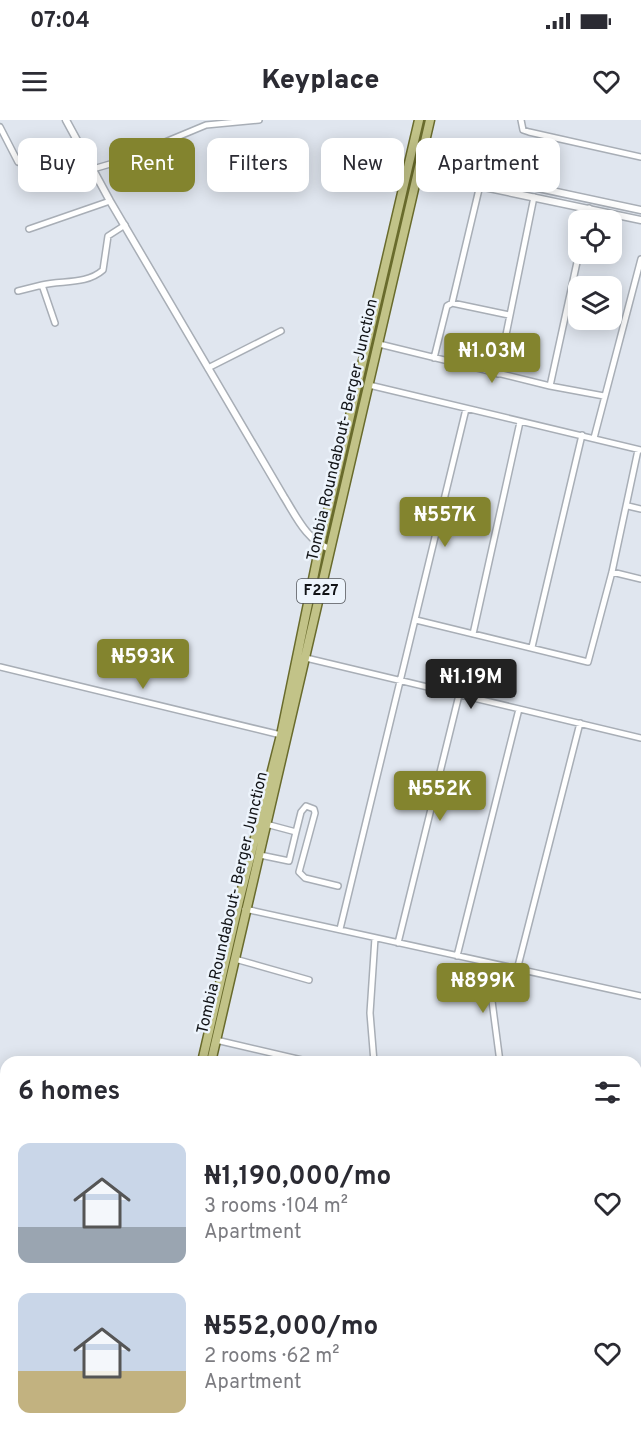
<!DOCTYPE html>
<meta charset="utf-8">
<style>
body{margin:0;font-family:Overpass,sans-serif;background:#f7f7f7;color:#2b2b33;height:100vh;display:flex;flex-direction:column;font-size:22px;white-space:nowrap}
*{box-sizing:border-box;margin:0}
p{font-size:20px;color:#7c7c81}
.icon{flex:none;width:33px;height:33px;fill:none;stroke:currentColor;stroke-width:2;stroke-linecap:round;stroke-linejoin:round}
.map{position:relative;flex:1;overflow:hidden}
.drawer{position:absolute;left:0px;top:936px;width:642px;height:386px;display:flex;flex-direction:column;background:#fff;border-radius:18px 18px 0 0;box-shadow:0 3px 15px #0003}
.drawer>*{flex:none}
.hud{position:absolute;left:18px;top:18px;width:606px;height:54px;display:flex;gap:12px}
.buttons{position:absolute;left:568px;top:90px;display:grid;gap:12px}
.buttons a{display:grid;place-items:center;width:54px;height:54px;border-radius:12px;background:#fff;box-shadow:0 3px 15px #0003;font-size:30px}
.price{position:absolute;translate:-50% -51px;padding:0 14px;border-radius:6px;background:#83842e;color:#fff;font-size:20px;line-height:39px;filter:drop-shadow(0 2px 3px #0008)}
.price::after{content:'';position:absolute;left:50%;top:36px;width:18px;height:14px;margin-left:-9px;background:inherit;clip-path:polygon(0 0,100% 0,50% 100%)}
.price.active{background:#222;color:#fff}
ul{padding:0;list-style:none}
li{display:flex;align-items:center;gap:18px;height:150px;padding:0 18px}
li span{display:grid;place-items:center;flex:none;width:168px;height:120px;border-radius:12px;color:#555}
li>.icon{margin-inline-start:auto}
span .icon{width:72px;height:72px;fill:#fffc;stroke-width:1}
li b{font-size:26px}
h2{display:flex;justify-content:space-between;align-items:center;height:72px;padding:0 18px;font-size:26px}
.tag{padding:0 21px;border-radius:12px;background:#fff;box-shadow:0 3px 15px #0003;font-size:21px;line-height:54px}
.tag.active{background:#83842e;color:#fff}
.status{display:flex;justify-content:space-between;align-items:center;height:42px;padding:0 30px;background:#fff;direction:ltr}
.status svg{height:16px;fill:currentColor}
header{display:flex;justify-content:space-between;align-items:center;height:78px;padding:0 18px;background:#fff;font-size:27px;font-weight:800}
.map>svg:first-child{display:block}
.green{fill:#b4b69c}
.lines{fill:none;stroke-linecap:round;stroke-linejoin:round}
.minor-casing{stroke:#a8aeb6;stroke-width:8}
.tertiary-casing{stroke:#a8aeb6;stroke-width:9}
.secondary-casing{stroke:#a8aeb6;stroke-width:10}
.primary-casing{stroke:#696b2c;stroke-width:11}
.minor{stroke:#fff;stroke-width:5}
.tertiary{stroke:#fff;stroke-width:6}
.secondary{stroke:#e0e1c3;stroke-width:7}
.primary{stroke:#c2c388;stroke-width:8}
.primary-bridge-casing{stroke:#696b2c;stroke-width:11;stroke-linecap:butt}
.primary-bridge{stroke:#c2c388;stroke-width:8}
.labels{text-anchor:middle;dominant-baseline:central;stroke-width:5;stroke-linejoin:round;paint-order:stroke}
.shield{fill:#edf4fc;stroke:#53565b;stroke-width:1.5}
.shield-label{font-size:15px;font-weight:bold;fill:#111316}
.street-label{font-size:16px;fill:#111316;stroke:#edf4fc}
</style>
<div class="status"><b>07:04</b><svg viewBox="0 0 49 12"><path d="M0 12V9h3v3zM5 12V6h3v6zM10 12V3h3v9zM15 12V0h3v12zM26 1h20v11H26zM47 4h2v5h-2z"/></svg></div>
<header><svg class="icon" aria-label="menu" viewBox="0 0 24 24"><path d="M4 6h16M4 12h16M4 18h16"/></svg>Keyplace<svg class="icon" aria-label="heart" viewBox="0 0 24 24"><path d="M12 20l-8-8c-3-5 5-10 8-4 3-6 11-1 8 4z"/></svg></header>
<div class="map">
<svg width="641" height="1321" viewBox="0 0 641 1321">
<rect width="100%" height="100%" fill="#e0e6ef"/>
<path class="green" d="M636 1194 641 1195V1269L636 1268Z"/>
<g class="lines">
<g class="minor-casing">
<path id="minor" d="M521 0 523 10 529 12 641 37
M0 7 18 42
M93 49 117 42 206 5 259 0
M362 66 404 68
M586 100 589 88
M29 109 110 81
M18 171 42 165
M452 183 480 65
M55 203 42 165C62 160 86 165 103 150L108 116 125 105
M379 224 550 266 604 276
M434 238 447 186 452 183 509 195
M208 248 281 211
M498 254 534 77
M369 265 641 330
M550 266 579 133
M594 318 641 139
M628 386 641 389
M612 452 641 459
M416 500 588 542 612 452 638 330
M473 514 520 302
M532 527 582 315
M306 538 641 618
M0 547 281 615
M296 712 301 692 306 686 314 689 315 693 299 752 305 758 338 766
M260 735 289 741 296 712 266 704
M245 789 641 876
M340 809 466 289
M398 823 459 575
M457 836 519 589
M235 839 309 860
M487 843 500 942
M517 850 580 603
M216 920 306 941
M374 942 370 893 375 818
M0 1179 4 1175 6 1178
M0 1238 6 1245
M386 1316V1321"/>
</g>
<g class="tertiary-casing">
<path id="tertiary" d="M66 0 110 81 284 377C296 396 307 421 330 429
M421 36 440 47 641 90
M416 60 436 57 641 100
M0 1102 6 1107
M0 1110 6 1116"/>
</g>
<g class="secondary-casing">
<path id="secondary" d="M134 1316 135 1321
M144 1316 146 1321
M80 1321 87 1316
M100 1321 112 1317 128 1321"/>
</g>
<g class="primary-casing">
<path id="primary" d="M202 942 239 781 281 615 320 425 419 0
M211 942 430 0"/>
</g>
<use href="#minor" class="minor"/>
<use href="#tertiary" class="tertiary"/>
<use href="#secondary" class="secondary"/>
<use href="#primary" class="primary"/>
<g class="primary-bridge-casing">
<path id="primary-bridge" d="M115 1321 116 1316
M122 1321 123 1316"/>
</g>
<use href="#primary-bridge" class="primary-bridge"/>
</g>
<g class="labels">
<rect class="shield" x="297" y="459" width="48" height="24" rx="4.5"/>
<g class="shield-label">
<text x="321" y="471">F227</text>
</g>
<g class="street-label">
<text transform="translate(343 310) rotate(-77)">Tombia Roundabout- Berger Junction</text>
<text transform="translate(233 783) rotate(-77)">Tombia Roundabout- Berger Junction</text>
</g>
</g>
</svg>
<div class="buttons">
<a><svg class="icon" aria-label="locate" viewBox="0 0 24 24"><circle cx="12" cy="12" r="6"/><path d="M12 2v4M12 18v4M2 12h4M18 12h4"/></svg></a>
<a><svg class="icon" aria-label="layers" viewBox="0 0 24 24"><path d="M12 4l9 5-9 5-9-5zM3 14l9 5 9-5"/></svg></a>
</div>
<b class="price" style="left:492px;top:264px">₦1.03M</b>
<b class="price" style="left:445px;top:428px">₦557K</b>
<b class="price" style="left:143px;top:570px">₦593K</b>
<b class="price active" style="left:471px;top:590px">₦1.19M</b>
<b class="price" style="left:440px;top:702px">₦552K</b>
<b class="price" style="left:483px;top:894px">₦899K</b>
<div class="hud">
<a class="tag">Buy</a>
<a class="tag active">Rent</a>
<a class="tag">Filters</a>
<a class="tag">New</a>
<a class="tag">Apartment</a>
</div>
<section class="drawer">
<h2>6 homes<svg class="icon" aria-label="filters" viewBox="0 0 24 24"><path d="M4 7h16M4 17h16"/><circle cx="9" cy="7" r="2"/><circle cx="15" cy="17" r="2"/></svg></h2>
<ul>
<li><span style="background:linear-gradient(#c9d6e8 70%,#9aa5b1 0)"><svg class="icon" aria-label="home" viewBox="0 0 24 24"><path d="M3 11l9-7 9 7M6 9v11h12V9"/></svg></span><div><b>₦1,190,000/mo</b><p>3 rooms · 104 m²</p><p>Apartment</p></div><svg class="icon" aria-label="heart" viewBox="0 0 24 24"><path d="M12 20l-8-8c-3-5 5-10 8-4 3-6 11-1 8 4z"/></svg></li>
<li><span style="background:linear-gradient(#c9d6e8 65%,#c2b280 0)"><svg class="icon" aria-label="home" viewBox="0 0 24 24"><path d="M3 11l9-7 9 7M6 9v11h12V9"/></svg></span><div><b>₦552,000/mo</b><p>2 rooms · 62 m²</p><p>Apartment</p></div><svg class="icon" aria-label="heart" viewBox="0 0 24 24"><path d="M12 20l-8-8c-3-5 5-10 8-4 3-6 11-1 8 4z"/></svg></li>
</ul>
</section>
</div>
